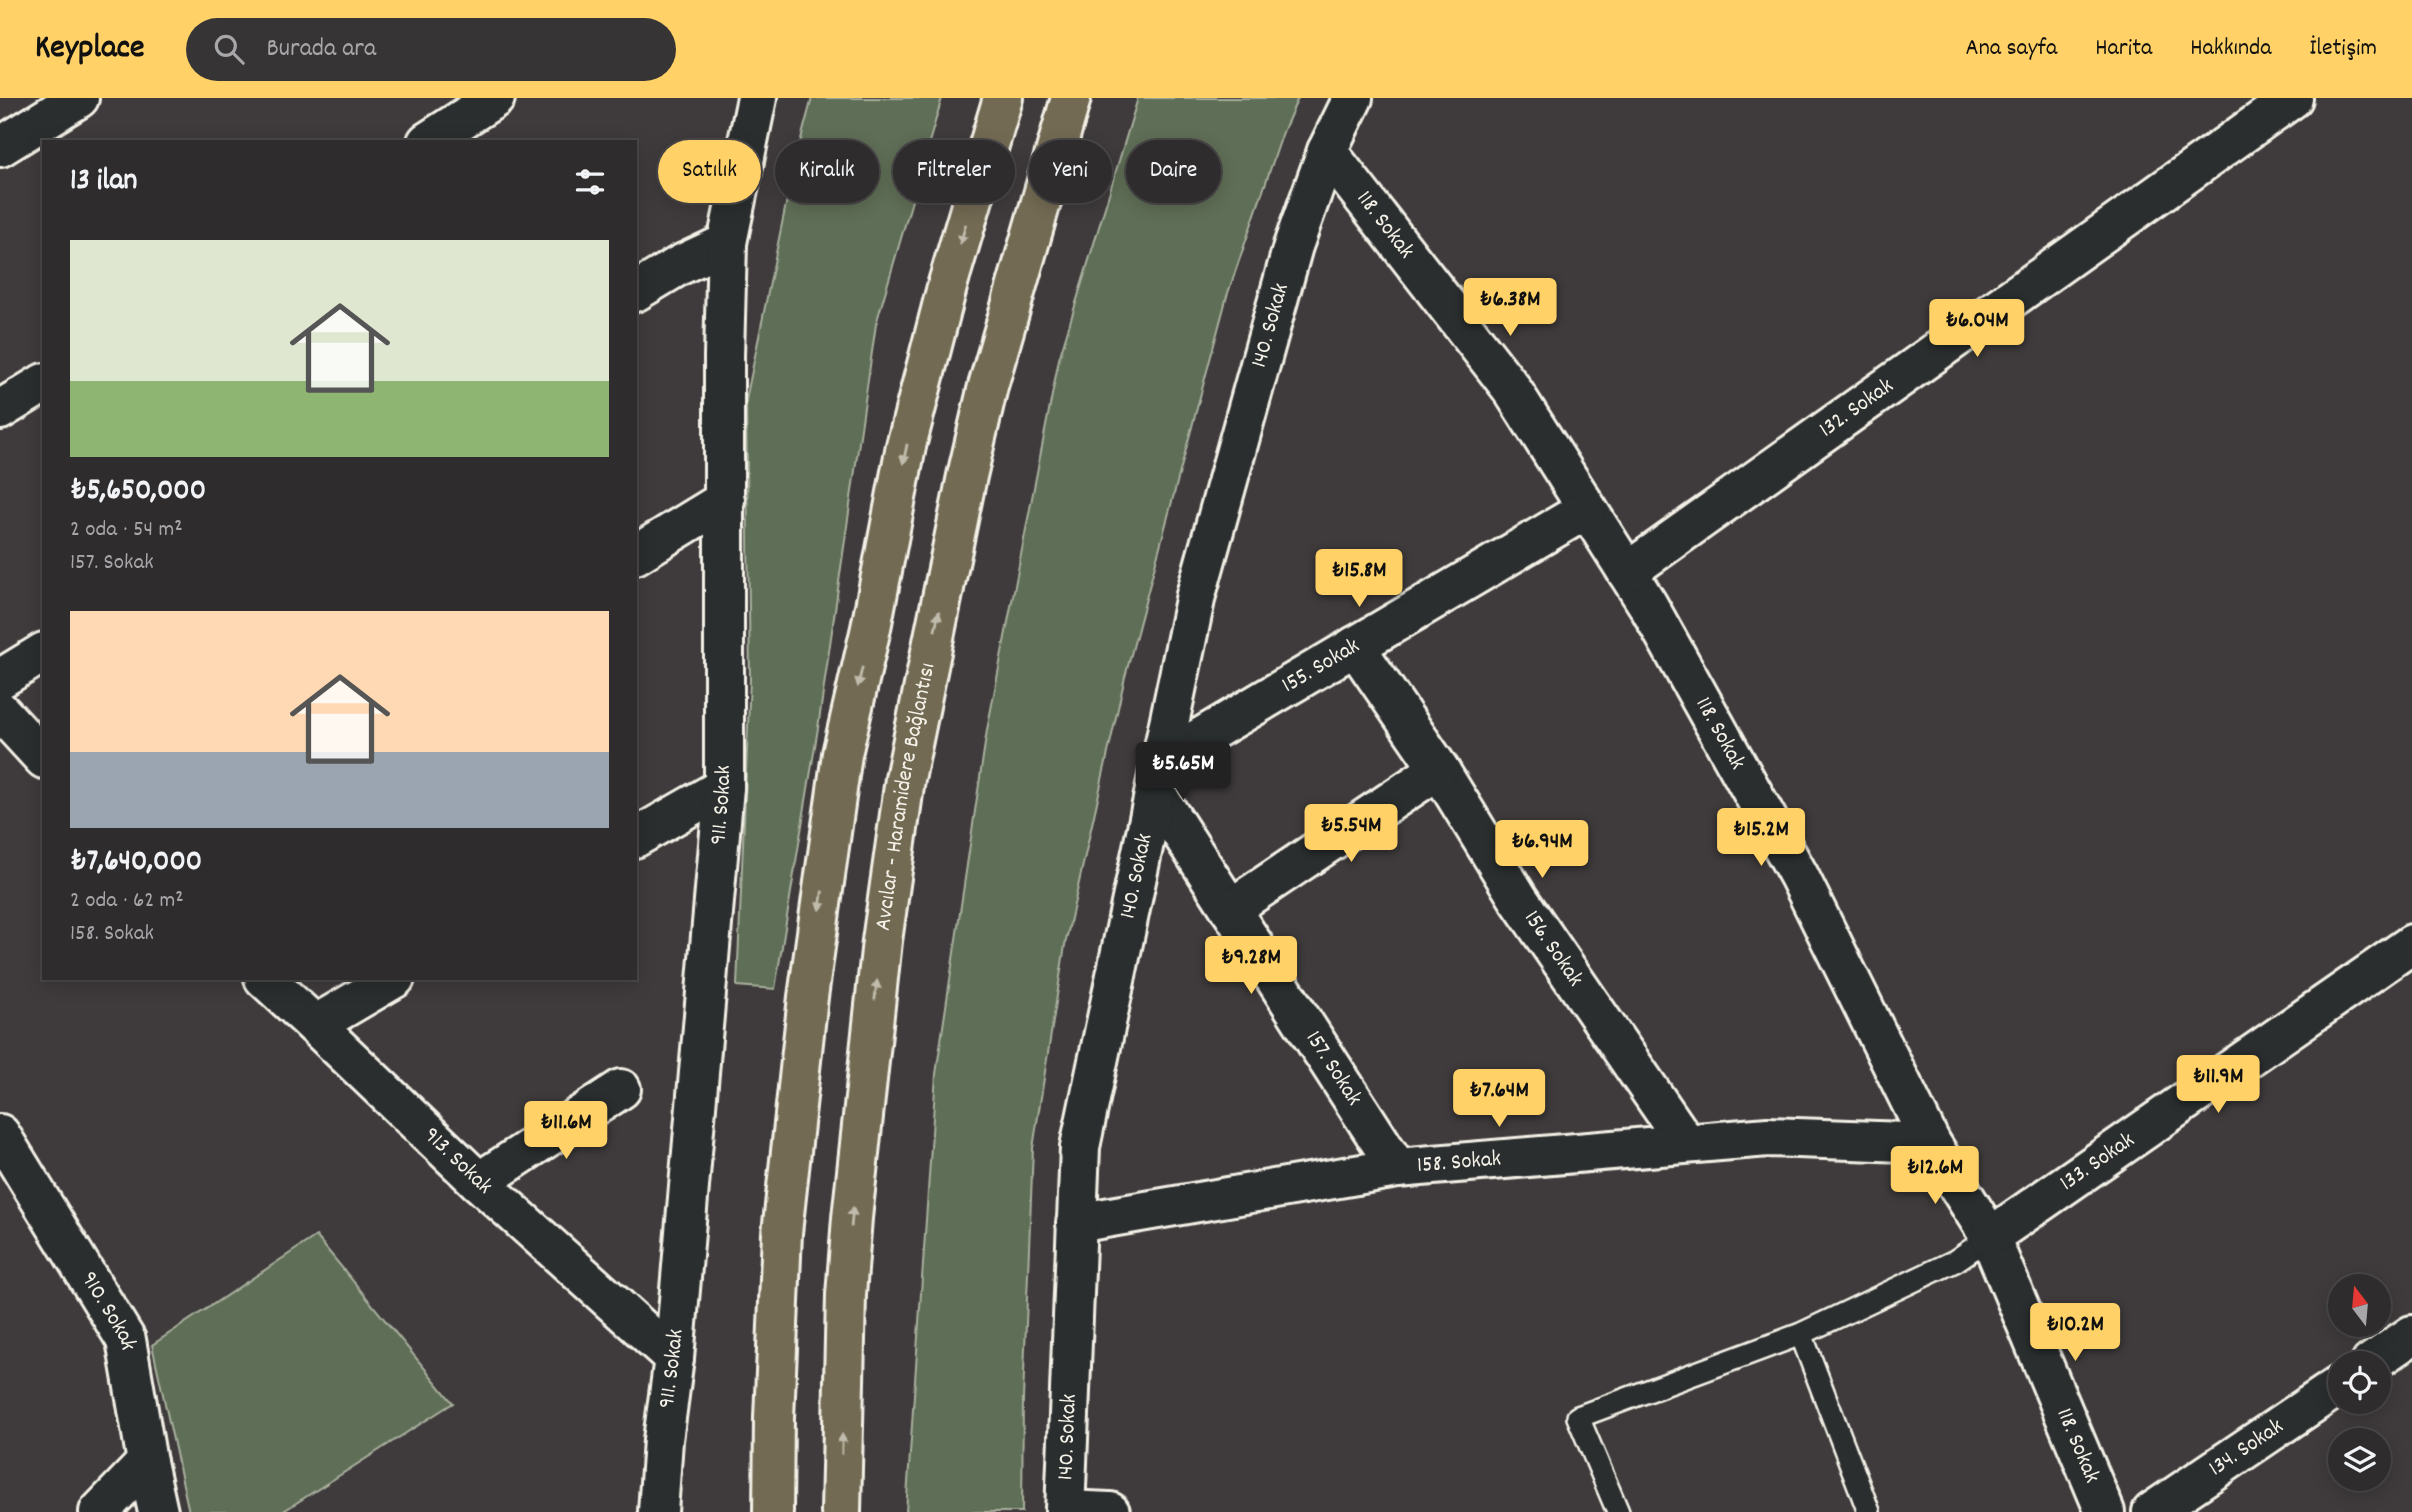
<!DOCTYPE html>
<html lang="tr">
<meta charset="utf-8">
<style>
body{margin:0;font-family:Dekko,sans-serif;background:#373435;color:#f1f3f6;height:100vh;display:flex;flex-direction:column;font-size:26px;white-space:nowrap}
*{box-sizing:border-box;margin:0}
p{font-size:23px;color:#a7a7aa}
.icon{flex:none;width:38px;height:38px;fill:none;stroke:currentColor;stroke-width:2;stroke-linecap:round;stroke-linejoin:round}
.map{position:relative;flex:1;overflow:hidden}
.details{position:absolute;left:42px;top:42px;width:595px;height:840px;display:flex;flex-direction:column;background:#2f2c2d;border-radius:0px;box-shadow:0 4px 18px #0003,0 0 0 2px #4a4849}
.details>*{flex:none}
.guide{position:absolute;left:658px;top:42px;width:665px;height:63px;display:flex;gap:14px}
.needle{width:46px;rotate:344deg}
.tools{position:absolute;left:2328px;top:1176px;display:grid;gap:14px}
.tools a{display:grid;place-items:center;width:63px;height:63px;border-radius:50%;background:#2f2c2d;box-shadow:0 4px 18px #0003,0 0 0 2px #4a4849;font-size:35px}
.price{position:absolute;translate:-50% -60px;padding:0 16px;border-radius:7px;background:#ffd166;color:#111;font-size:23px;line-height:46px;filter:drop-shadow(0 2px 4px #0008)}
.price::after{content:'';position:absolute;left:50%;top:42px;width:21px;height:16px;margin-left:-10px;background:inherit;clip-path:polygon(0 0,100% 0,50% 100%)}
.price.active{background:#222;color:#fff}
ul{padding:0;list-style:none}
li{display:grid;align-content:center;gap:14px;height:371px;padding:0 28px}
li span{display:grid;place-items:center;height:217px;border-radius:0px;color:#555}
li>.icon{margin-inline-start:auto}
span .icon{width:126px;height:126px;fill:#fffc;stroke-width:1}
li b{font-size:30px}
h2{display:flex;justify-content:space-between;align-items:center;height:84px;padding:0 28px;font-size:30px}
.tag{padding:0 24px;border-radius:32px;background:#2f2c2d;box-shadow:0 4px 18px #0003,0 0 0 2px #4a4849;font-size:24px;line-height:63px}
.tag.active{background:#ffd166;color:#111}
header{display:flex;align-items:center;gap:42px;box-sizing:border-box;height:98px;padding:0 35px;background:#ffd166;color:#111}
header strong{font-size:33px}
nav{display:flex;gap:38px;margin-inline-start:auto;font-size:24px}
.search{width:490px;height:63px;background:#373435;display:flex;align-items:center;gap:18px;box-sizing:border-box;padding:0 24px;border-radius:38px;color:#a7a7aa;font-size:26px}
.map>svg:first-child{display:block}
.green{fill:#5e6e56;stroke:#a9b09f;stroke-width:2}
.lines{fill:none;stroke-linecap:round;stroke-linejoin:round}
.service-casing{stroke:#f4f1e8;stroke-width:26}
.minor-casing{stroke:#f4f1e8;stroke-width:44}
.tertiary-casing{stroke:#f4f1e8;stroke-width:44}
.trunk-casing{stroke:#f4f1e8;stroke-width:44}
.service{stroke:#2a2d2e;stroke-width:21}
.minor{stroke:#2a2d2e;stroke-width:38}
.tertiary{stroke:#2a2d2e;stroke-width:38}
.trunk{stroke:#736b52;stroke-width:38}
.oneway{fill:#c0bbac}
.labels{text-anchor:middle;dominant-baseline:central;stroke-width:5;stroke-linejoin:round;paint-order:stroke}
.street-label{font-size:23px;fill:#f4f1e8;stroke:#2a2d2e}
</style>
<header>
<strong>Keyplace</strong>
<div class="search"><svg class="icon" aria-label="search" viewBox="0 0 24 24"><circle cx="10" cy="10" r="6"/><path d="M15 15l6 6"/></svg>Burada ara</div>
<nav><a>Ana sayfa</a><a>Harita</a><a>Hakkında</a><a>İletişim</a></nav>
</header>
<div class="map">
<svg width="2412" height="1414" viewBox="0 0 2412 1414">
<rect width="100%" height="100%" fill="#3f3b3c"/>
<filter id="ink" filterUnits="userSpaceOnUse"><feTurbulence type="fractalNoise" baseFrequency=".0143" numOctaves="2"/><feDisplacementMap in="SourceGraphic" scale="14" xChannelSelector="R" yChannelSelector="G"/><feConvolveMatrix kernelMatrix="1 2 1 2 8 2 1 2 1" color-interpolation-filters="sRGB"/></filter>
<g filter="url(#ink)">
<path class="green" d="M812 0H942L876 226 818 630 775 891 737 888 750 581 746 302 794 67Z
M1138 0H1298L1283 34 1227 198 1125 579 1065 847 1033 1050 1023 1301 1022 1414H906L936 976 987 632 1059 261Z
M316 1138 453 1305 282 1414H189L152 1247Z"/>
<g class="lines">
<g class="service-casing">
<path id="service" d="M1801 1236 1955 1163 1990 1139
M1618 1414 1578 1319 1801 1236 1869 1414"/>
</g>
<g class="minor-casing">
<g id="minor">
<path d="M427 44 495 0"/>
<path d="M0 49 79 0"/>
<path id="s1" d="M1327 53 1511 290 1648 507 1799 778 1931 1045 1990 1139 2105 1414"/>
<path d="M635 194 680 167 727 145"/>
<path d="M0 312 44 285"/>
<path d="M635 457 725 402"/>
<path id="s2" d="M1627 474 2293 0"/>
<path id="s3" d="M1355 548 1439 671 1518 800 1686 1045"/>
<path d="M0 581 44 554"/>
<path d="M0 613 44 661"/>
<path id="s4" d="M1161 663 1587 411"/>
<path id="s5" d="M1155 694 1397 1070"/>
<path d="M635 740 724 689"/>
<path d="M1230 811 1439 671"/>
<path d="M264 880 315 927"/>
<path id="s6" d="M395 880 315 927 479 1084 674 1260"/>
<path id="s7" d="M0 1036 126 1242 147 1364 158 1414"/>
<path d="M479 1084 621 991"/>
<path id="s8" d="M1076 1125 1397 1070 1768 1039 1931 1045"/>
<path id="s9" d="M1990 1139 2412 846"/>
<path d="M2371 1265 2412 1237"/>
<path d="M1065 1412 1110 1414"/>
<path d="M99 1414 147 1364"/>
<path id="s10" d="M2152 1414 2340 1287"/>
</g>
</g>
<g class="tertiary-casing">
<g id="tertiary">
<path id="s11" d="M658 1414 663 1342 674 1260 724 689V258L727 145 757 0"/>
<path id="s12" d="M1065 1414 1080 1049 1196 497 1293 148 1327 53 1353 0"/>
</g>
</g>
<g class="trunk-casing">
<g id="trunk">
<path d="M773 1414 774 1320 782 1135 808 899 842 656 871 530 906 348 948 185 1003 0"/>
<path id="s13" d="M841 1414 846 1197 852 1120 882 843 905 681 967 378 988 288 1071 0"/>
</g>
</g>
<use href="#service" class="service"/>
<use href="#minor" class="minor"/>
<use href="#tertiary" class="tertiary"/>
<use href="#trunk" class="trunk"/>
</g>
<defs><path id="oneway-solid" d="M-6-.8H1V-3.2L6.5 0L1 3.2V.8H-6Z" transform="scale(1.75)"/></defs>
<g class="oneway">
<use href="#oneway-solid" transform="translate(963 136) rotate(106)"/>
<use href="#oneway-solid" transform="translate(905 356) rotate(102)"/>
<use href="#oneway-solid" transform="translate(937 523) rotate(-78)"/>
<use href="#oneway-solid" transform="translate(860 579) rotate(103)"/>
<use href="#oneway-solid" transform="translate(821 803) rotate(98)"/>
<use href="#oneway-solid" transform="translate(876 892) rotate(-83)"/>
<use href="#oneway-solid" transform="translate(852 1119) rotate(-85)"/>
<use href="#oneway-solid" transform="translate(842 1346) rotate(-89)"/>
</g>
</g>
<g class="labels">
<g class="street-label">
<text stroke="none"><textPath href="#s1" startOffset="94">118. Sokak</textPath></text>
<text stroke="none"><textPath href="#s12" startOffset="1209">140. Sokak</textPath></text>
<text stroke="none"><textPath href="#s2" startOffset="282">132. Sokak</textPath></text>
<text stroke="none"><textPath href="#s4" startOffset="186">155. Sokak</textPath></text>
<text stroke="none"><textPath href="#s1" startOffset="704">118. Sokak</textPath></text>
<text stroke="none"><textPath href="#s13" startOffset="719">Avcılar - Haramidere Bağlantısı</textPath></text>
<text stroke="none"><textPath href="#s11" startOffset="710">911. Sokak</textPath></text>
<text stroke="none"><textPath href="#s12" startOffset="642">140. Sokak</textPath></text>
<text stroke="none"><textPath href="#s3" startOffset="362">156. Sokak</textPath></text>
<text stroke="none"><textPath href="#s5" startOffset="329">157. Sokak</textPath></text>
<text stroke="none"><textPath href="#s6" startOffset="290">913. Sokak</textPath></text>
<text stroke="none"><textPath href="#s8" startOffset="388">158. Sokak</textPath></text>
<text stroke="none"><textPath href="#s9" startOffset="131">133. Sokak</textPath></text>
<text stroke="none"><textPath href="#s7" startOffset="208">910. Sokak</textPath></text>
<text stroke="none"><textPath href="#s11" startOffset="144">911. Sokak</textPath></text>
<text stroke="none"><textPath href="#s12" startOffset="75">140. Sokak</textPath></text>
<text stroke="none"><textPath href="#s1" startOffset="1502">118. Sokak</textPath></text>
<text stroke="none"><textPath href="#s10" startOffset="114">134. Sokak</textPath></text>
</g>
</g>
</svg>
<div class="tools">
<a><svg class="needle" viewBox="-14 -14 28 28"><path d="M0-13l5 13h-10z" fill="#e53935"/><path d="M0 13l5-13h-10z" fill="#a7a7aa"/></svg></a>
<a><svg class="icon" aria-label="locate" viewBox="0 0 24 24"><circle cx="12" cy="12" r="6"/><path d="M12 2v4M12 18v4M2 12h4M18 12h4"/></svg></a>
<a><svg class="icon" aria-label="layers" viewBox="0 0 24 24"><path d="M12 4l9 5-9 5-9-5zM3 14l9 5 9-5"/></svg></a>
</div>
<b class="price" style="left:1510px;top:240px">₺6.38M</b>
<b class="price" style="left:1977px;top:261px">₺6.04M</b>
<b class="price" style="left:1359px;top:511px">₺15.8M</b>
<b class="price active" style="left:1183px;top:704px">₺5.65M</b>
<b class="price" style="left:1351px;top:766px">₺5.54M</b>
<b class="price" style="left:1761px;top:770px">₺15.2M</b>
<b class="price" style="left:1542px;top:782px">₺6.94M</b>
<b class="price" style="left:1251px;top:898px">₺9.28M</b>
<b class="price" style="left:2218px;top:1017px">₺11.9M</b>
<b class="price" style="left:1499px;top:1031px">₺7.64M</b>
<b class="price" style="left:566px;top:1063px">₺11.6M</b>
<b class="price" style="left:1935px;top:1108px">₺12.6M</b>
<b class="price" style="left:2075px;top:1265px">₺10.2M</b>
<div class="guide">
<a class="tag active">Satılık</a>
<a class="tag">Kiralık</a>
<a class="tag">Filtreler</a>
<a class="tag">Yeni</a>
<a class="tag">Daire</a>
</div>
<section class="details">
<h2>13 ilan<svg class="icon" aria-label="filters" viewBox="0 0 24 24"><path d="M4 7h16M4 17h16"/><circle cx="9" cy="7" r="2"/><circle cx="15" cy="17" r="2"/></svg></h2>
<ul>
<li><span style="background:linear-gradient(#dfe7d0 65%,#8fb573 0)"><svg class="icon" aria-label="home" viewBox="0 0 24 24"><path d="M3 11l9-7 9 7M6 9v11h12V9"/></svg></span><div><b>₺5,650,000</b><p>2 oda · 54 m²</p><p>157. Sokak</p></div></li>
<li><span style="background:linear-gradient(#ffd9b3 65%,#9aa5b1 0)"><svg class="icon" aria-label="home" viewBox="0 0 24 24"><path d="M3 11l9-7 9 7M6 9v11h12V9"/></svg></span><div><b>₺7,640,000</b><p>2 oda · 62 m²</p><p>158. Sokak</p></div></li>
</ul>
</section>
</div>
